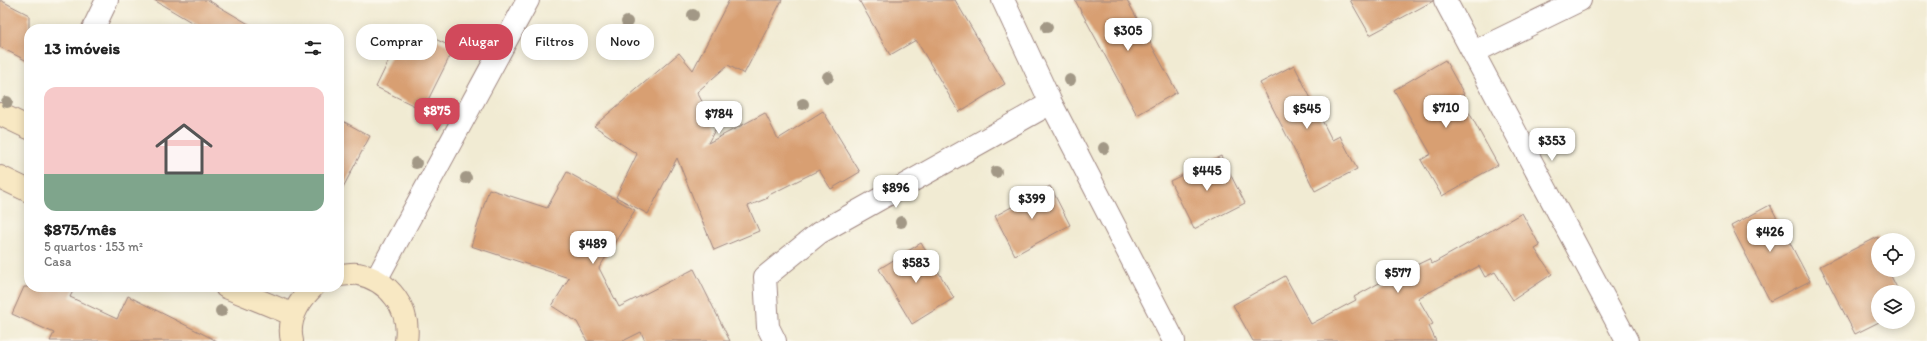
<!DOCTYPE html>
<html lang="pt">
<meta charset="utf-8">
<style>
body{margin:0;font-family:Itim,sans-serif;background:#f6f6f6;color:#222;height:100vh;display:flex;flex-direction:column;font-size:15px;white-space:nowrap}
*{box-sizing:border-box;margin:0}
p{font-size:13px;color:#767676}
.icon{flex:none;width:22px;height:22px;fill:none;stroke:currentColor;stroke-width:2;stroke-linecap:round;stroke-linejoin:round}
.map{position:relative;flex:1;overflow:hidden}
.drawer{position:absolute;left:24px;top:24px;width:320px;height:268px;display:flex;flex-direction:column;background:#fff;border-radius:16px;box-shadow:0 2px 10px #0003}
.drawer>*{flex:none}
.guide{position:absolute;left:356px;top:24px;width:380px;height:36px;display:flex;gap:8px}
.tools{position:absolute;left:1871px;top:233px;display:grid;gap:8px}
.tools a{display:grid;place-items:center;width:44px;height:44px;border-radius:50%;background:#fff;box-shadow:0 2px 10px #0003;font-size:20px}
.price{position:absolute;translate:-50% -34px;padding:0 9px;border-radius:8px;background:#fff;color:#222;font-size:13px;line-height:26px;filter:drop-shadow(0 1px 2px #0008)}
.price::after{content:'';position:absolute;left:50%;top:24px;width:12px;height:9px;margin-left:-6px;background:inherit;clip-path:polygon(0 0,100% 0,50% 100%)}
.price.on{background:#d1495b;color:#fff}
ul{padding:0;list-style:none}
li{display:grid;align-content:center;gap:8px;height:212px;padding:0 20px}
li span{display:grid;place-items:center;height:124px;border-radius:12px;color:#555}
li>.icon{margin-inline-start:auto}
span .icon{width:72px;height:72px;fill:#fffc;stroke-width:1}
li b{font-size:17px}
h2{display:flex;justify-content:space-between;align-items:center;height:48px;padding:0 20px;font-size:17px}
.tag{padding:0 14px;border-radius:16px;background:#fff;box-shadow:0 2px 10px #0003;font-size:14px;line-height:36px}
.tag.on{background:#d1495b;color:#fff}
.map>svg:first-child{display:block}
.building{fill:#d89f72}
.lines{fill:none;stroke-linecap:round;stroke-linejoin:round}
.street-casing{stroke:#9e857f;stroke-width:24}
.secondary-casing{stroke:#9e857f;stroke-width:24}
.street{stroke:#fff;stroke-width:22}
.secondary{stroke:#f8e8c3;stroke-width:22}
.tree{fill:#a29886}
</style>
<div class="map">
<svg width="1927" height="341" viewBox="0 0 1927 341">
<rect width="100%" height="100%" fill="#fbf7ec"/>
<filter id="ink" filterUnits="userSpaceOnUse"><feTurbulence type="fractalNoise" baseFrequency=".025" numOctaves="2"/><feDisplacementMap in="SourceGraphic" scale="8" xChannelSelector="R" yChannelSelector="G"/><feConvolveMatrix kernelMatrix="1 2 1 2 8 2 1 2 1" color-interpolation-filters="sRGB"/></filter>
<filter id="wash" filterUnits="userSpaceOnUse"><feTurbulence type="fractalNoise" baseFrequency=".012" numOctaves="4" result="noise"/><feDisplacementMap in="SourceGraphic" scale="16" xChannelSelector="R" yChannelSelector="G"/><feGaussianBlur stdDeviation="0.9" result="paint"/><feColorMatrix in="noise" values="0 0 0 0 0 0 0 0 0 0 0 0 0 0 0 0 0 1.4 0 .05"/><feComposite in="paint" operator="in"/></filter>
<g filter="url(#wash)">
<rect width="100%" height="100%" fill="#f1ebd3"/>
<g id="blocks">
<path class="building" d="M0 0 29 15V62L0 47Z
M154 0H208L257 29H203Z
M729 0H782L744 74 728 65 697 92 716 128 708 143 765 113 778 139 823 111 860 172 831 189 819 170 767 196 768 198 748 206 759 231 714 250 677 158 648 214 616 197 637 154 594 126 679 53 693 70Z
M859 0H955L1005 84 959 112 916 40 890 55Z
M1075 0H1127L1177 92 1137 115Z
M1350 0H1433V1L1370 35Z
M406 25 454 48 423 110 376 87Z
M1445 60 1464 94 1460 96 1498 165 1442 196 1421 160 1431 154 1394 90Z
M1294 65 1332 140 1340 136 1357 169 1315 191 1260 83Z
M339 119 370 136 339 195Z
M1221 156 1245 203 1194 229 1170 181Z
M567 172 635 210 599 268 619 307 694 269 730 341H645L641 332 623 341H587L577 322 552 306 569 278 471 246 489 189 547 208Z
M1050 186 1070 225 1015 255 995 216Z
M1770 205 1810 281 1770 301 1731 226Z
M1522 213 1540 246 1535 249 1552 274 1513 300 1495 272 1485 277 1479 266 1418 298 1433 324 1429 326 1436 341H1253L1233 305 1285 276 1311 324 1356 300 1354 297 1381 282 1429 259 1432 264Z
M1878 237V270H1888L1899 292H1878L1879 322 1855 334 1820 266Z
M921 243 954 298 912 324 879 269Z
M24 287H75L70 297 117 319 128 296 217 341H50L54 333 12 314Z"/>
</g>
</g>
<g filter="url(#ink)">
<use href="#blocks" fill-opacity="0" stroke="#9e857f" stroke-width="1"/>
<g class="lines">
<g class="street-casing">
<path id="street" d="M1003 0 1051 103 1174 341
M1445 0 1627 341
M93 29 107 0
M1474 52 1580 0
M376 280 528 0
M775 341 768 327 765 277 819 233 1051 103"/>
</g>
<g class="secondary-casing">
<path id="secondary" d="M0 114 29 128
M0 177 29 191
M339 275C345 275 352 273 358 274 389 280 411 309 406 341
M226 287 294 315
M292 341C287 320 299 301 313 287"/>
</g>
<use href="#street" class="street"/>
<use href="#secondary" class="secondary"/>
</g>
<g class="tree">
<circle cx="693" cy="15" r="6"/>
<circle cx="627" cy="22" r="6"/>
<circle cx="1047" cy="27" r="6"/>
<circle cx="828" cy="77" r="6"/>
<circle cx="1070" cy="80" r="6"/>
<circle cx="7" cy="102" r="6"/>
<circle cx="803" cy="104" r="6"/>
<circle cx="1104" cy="148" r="6"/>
<circle cx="416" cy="163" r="6"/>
<circle cx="996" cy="172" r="6"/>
<circle cx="466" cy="178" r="6"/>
<circle cx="901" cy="222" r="6"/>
<circle cx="221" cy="311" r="6"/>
</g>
</g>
</svg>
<div class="tools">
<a><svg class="icon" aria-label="locate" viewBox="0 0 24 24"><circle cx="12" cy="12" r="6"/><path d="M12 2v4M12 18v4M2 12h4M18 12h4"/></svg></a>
<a><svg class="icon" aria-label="layers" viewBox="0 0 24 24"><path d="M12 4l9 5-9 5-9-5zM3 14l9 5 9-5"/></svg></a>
</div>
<b class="price" style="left:1128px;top:52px">$305</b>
<b class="price" style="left:1446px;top:129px">$710</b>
<b class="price" style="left:1307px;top:130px">$545</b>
<b class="price on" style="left:437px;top:132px">$875</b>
<b class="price" style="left:719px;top:135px">$784</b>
<b class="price" style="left:1552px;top:162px">$353</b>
<b class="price" style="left:1207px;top:192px">$445</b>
<b class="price" style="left:896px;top:209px">$896</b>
<b class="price" style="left:1032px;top:220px">$399</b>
<b class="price" style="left:1770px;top:253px">$426</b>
<b class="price" style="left:593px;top:265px">$489</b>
<b class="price" style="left:916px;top:284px">$583</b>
<b class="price" style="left:1398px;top:294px">$577</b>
<div class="guide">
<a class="tag">Comprar</a>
<a class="tag on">Alugar</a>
<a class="tag">Filtros</a>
<a class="tag">Novo</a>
</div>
<section class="drawer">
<h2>13 imóveis<svg class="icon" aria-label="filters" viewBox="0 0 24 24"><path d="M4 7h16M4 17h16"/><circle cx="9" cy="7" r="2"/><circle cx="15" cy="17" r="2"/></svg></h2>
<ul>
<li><span style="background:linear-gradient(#f6c9c9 70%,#7fa58c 0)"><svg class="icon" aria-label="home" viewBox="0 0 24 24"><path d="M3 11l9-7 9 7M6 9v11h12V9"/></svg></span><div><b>$875/mês</b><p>5 quartos · 153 m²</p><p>Casa</p></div></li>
</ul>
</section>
</div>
